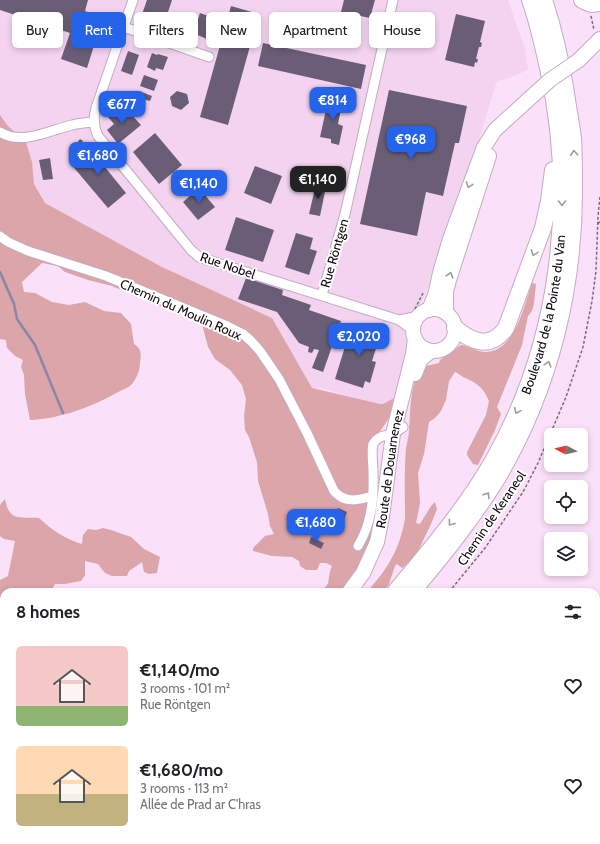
<!DOCTYPE html>
<meta charset="utf-8">
<style>
body{margin:0;font-family:Cabin,sans-serif;background:#f6f6f6;color:#202124;height:100vh;display:flex;flex-direction:column;font-size:15px;white-space:nowrap}
*{box-sizing:border-box;margin:0}
p{font-size:13px;color:#757577}
.icon{flex:none;width:22px;height:22px;fill:none;stroke:currentColor;stroke-width:2;stroke-linecap:round;stroke-linejoin:round}
.map{position:relative;flex:1;overflow:hidden}
.sheet{position:absolute;left:0px;top:588px;width:600px;height:256px;display:flex;flex-direction:column;background:#fff;border-radius:12px 12px 0 0;box-shadow:0 2px 6px #0003}
.sheet>*{flex:none}
.banner{position:absolute;left:12px;top:12px;width:576px;height:36px;display:flex;gap:8px}
.needle{width:26px;rotate:277deg}
.tools{position:absolute;left:544px;top:428px;display:grid;gap:8px}
.tools a{display:grid;place-items:center;width:44px;height:44px;border-radius:6px;background:#fff;box-shadow:0 2px 6px #0003;font-size:20px}
.price{position:absolute;translate:-50% -34px;padding:0 9px;border-radius:8px;background:#2563eb;color:#fff;font-size:13px;line-height:26px;filter:drop-shadow(0 1px 2px #0008)}
.price::after{content:'';position:absolute;left:50%;top:24px;width:12px;height:9px;margin-left:-6px;background:inherit;clip-path:polygon(0 0,100% 0,50% 100%)}
.price.current{background:#222;color:#fff}
ul{padding:0;list-style:none}
li{display:flex;align-items:center;gap:12px;height:100px;padding:0 16px}
li span{display:grid;place-items:center;flex:none;width:112px;height:80px;border-radius:6px;color:#555}
li>.icon{margin-inline-start:auto}
span .icon{width:48px;height:48px;fill:#fffc;stroke-width:1}
li b{font-size:17px}
h2{display:flex;justify-content:space-between;align-items:center;height:48px;padding:0 16px;font-size:17px}
.chip{padding:0 14px;border-radius:6px;background:#fff;box-shadow:0 2px 6px #0003;font-size:14px;line-height:36px}
.chip.current{background:#2563eb;color:#fff}
.map>svg:first-child{display:block}
.built{fill:#f3d3f0}
.forest{fill:#dba5a9}
.lines{fill:none;stroke-linecap:round;stroke-linejoin:round}
.stream{stroke:#8886a9;stroke-width:2.5}
.building{fill:#6a5e77}
.street-casing{stroke:#c4abc2;stroke-width:11}
.primary-casing{stroke:#c4abc2;stroke-width:16}
.highway-casing{stroke:#c4abc2;stroke-width:18}
.path{stroke:#7c6b7b;stroke-width:1.5;stroke-dasharray:3 2;stroke-linecap:butt}
.street{stroke:#fff;stroke-width:9}
.primary{stroke:#fff;stroke-width:14}
.highway{stroke:#fff;stroke-width:16}
.primary-bridge-casing{stroke:#c4abc2;stroke-width:16;stroke-linecap:butt}
.primary-bridge{stroke:#fff;stroke-width:14}
.oneway{stroke:#9f9c9f}
.labels{text-anchor:middle;dominant-baseline:central;stroke-width:4;stroke-linejoin:round;paint-order:stroke}
.street-label{font-size:13px;fill:#100810;stroke:#fff}
</style>
<div class="map">
<svg width="600" height="844" viewBox="0 0 600 844">
<rect width="100%" height="100%" fill="#fae0f8"/>
<path class="built" d="M0 0H508L525 49 528 70 506 79 497 81 444 251 408 333 409 351 400 390 394 398 383 404H380L355 399 322 388 312 389 272 318 160 266 45 203 34 184 32 162 26 142 8 126 0 115Z"/>
<path class="forest" d="M0 115 8 126 26 142 32 162 34 184 45 203 160 266 272 318 312 388 380 404H383L394 398 389 418 381 430 371 440 367 522 374 528 366 557 352 579 340 592H320C333 583 326 579 332 566L326 563H320L317 570H306L300 566 299 561 292 557 272 556 253 551V548L265 536 274 534 270 526 268 514 258 481 257 462 249 437 245 430 244 416 246 399 242 385 230 370 215 359 208 347 201 320 169 310 112 286 88 280 65 272 58 266 42 263 22 282 24 292 35 293 52 302 69 305 85 302 104 311 121 313 131 324 134 344C142 349 141 355 140 363 140 370 136 380 131 385 128 388 123 389 120 391 94 406 60 419 30 420L25 394 24 375 21 367 23 360 15 356 7 348 6 340 0 339Z
M532 283 536 284 534 303 532 311 528 316 522 345 497 407 501 414 495 430 478 465 473 464 467 455V452L486 415 489 401C483 387 477 383 463 377 460 375 458 373 455 372L449 381 446 400 441 411 435 418 429 422 424 454 418 473 420 503 416 523 420 524 431 506 435 502 437 509 431 524 419 549 414 558 402 568 397 564 395 566 389 584 383 592H367C388 568 399 551 405 519 405 495 404 472 406 448 407 442 409 436 409 430 411 409 409 385 422 367L439 363 440 360 461 345C469 346 475 351 484 352 515 353 524 305 532 283Z
M5 499C6 503 7 509 10 512 14 520 31 517 39 518 52 530 65 539 82 544L83 535 88 529 96 530 103 528 111 530 131 537 144 549 160 557 157 573 149 574 144 572 142 562 129 571 127 576H112L105 573 98 564 85 561V575L81 581 65 584H55L51 591 48 592H4V604L0 602V580L8 576 15 541 4 539 0 536V505Z
M4 670V840H137L130 844H0V681L3 679Z
M170 840H246L247 844H165Z"/>
<g class="lines">
<path class="stream" d="M0 272 14 304 17 319 35 345 63 413"/>
</g>
<path class="building" d="M0 0H88L85 11 103 17 87 68 61 59 70 33 0 10Z
M147 0H172L164 24 141 17Z
M344 0H375L370 18 341 12Z
M231 6 259 14 228 125 200 117Z
M200 13 217 19 209 40 193 33Z
M456 14 485 21 480 42 482 43 481 47H479L476 59H478L477 63 475 62 474 67 445 60Z
M263 43 366 65 361 89 258 66Z
M128 51 139 55 132 75 121 71Z
M152 53 157 55 158 54 168 57 163 70 156 68 155 71 147 67Z
M144 75 158 80 154 91 140 86Z
M389 90 467 106 459 143H455L443 196 426 192 417 236 360 224Z
M139 91 152 96 150 101 137 97Z
M177 91 187 94 189 103 181 110 172 106 170 97Z
M329 96 343 99 338 124 343 126 339 145 331 143V139L320 137Z
M119 108 125 115 129 112 141 125 118 144 107 130 114 124 108 117Z
M155 133 182 165 159 184 133 152Z
M80 139 83 141 76 151 73 148Z
M89 142 93 148 91 150 126 193 108 208 70 163 83 152 80 149Z
M50 158 53 179 43 180 39 160Z
M255 166 282 176 271 204 244 193Z
M316 184 326 187 320 216 309 214Z
M199 188 215 207 198 220 183 202Z
M236 217 274 230 263 262 225 250Z
M296 233 313 238 310 249 317 251 309 275 285 267Z
M246 278 283 290 282 295 311 305 309 310 341 321 323 372 312 368 319 350 314 349 312 353 308 352 309 347 299 343 277 312 238 299Z
M352 324 381 333 372 361 376 362 370 383 365 381 363 388 335 379Z
M338 508 347 512 341 527 331 522Z
M311 537 324 543 321 549 309 543Z"/>
<g class="lines">
<g class="street-casing">
<path id="street" d="M133 0 96 108C93 118 93 126 98 136L191 250 199 257 208 260 399 320 413 330
M124 27 209 57
M0 132C22 146 50 130 72 125 79 123 86 123 93 122
M0 236 8 242 28 251 106 276 227 326 243 334 251 341 260 351 279 379 307 433 334 491C345 504 359 500 373 496
M322 295 345 214 393 0
M399 320 419 316
M358 546C372 523 374 497 373 471 373 462 371 453 373 444 379 434 386 437 394 433 398 431 400 429 403 427
M35 844 42 840
M291 844 292 840"/>
</g>
<g class="primary-casing">
<g id="primary">
<path d="M579 60 600 39"/>
<circle cx="434" cy="330" r="21"/>
<path d="M429 310 435 295 441 269 450 239 484 147 495 130 529 99"/>
<path d="M446 313V292L449 280 489 156"/>
<path d="M415 374 421 359 431 351"/>
<path id="s1" d="M349 592 363 573 377 542 382 517 393 434 413 354 415 338"/>
<path d="M255 840 256 844"/>
<path d="M267 840 268 844"/>
<path d="M140 844 146 840"/>
</g>
</g>
<g class="highway-casing">
<g id="highway">
<path d="M582 0 591 4 600 3"/>
<path d="M455 328C472 342 490 350 506 328L543 228 549 201 553 170"/>
<path id="s2" d="M395 592C430 550 466 508 493 461 560 342 577 201 548 68 543 45 538 22 530 0"/>
<path d="M412 592C443 555 473 518 498 477 550 389 575 287 574 186 574 170 574 154 573 138 571 123 568 108 566 93 561 62 554 30 544 0"/>
</g>
</g>
<path class="path" d="M591 16 594 30
M598 224 600 221
M415 309 423 293
M449 592 485 548 523 492 538 463 566 397 583 347 592 301 596 271 598 216 600 196
M596 745 600 744"/>
<use href="#street" class="street"/>
<use href="#primary" class="primary"/>
<use href="#highway" class="highway"/>
<g class="primary-bridge-casing">
<path id="primary-bridge" d="M529 99 550 80 579 60"/>
</g>
<use href="#primary-bridge" class="primary-bridge"/>
</g>
<defs><path id="oneway-chevron" d="M-2-3.5L2.5 0L-2 3.5" fill="none" stroke-width="1.6" stroke-linecap="round" stroke-linejoin="round"/></defs>
<g class="oneway">
<use href="#oneway-chevron" transform="translate(574 153) rotate(-94)"/>
<use href="#oneway-chevron" transform="translate(469 185) rotate(110)"/>
<use href="#oneway-chevron" transform="translate(562 203) rotate(90)"/>
<use href="#oneway-chevron" transform="translate(534 253) rotate(111)"/>
<use href="#oneway-chevron" transform="translate(450 275) rotate(-72)"/>
<use href="#oneway-chevron" transform="translate(548 364) rotate(-72)"/>
<use href="#oneway-chevron" transform="translate(517 411) rotate(114)"/>
<use href="#oneway-chevron" transform="translate(487 495) rotate(-58)"/>
<use href="#oneway-chevron" transform="translate(451 523) rotate(126)"/>
</g>
<g class="labels">
<g class="street-label">
<text transform="translate(334 253) rotate(-74)">Rue Röntgen</text>
<text transform="translate(228 265) rotate(19)">Rue Nobel</text>
<text transform="translate(181 309) rotate(24)">Chemin du Moulin Roux</text>
<text stroke="none"><textPath href="#s2" startOffset="320">Boulevard de la Pointe du Van</textPath></text>
<text stroke="none"><textPath href="#s1" startOffset="132">Route de Douarnenez</textPath></text>
<text transform="translate(491 518) rotate(-56)">Chemin de Keraneol</text>
</g>
</g>
</svg>
<div class="tools">
<a><svg class="needle" viewBox="-14 -14 28 28"><path d="M0-13l5 13h-10z" fill="#e53935"/><path d="M0 13l5-13h-10z" fill="#757577"/></svg></a>
<a><svg class="icon" aria-label="locate" viewBox="0 0 24 24"><circle cx="12" cy="12" r="6"/><path d="M12 2v4M12 18v4M2 12h4M18 12h4"/></svg></a>
<a><svg class="icon" aria-label="layers" viewBox="0 0 24 24"><path d="M12 4l9 5-9 5-9-5zM3 14l9 5 9-5"/></svg></a>
</div>
<b class="price" style="left:333px;top:121px">€814</b>
<b class="price" style="left:122px;top:125px">€677</b>
<b class="price" style="left:411px;top:160px">€968</b>
<b class="price" style="left:98px;top:176px">€1,680</b>
<b class="price current" style="left:318px;top:200px">€1,140</b>
<b class="price" style="left:199px;top:204px">€1,140</b>
<b class="price" style="left:359px;top:357px">€2,020</b>
<b class="price" style="left:316px;top:543px">€1,680</b>
<div class="banner">
<a class="chip">Buy</a>
<a class="chip current">Rent</a>
<a class="chip">Filters</a>
<a class="chip">New</a>
<a class="chip">Apartment</a>
<a class="chip">House</a>
</div>
<section class="sheet">
<h2>8 homes<svg class="icon" aria-label="filters" viewBox="0 0 24 24"><path d="M4 7h16M4 17h16"/><circle cx="9" cy="7" r="2"/><circle cx="15" cy="17" r="2"/></svg></h2>
<ul>
<li><span style="background:linear-gradient(#f6c9c9 75%,#8fb573 0)"><svg class="icon" aria-label="home" viewBox="0 0 24 24"><path d="M3 11l9-7 9 7M6 9v11h12V9"/></svg></span><div><b>€1,140/mo</b><p>3 rooms · 101 m²</p><p>Rue Röntgen</p></div><svg class="icon" aria-label="heart" viewBox="0 0 24 24"><path d="M12 20l-8-8c-3-5 5-10 8-4 3-6 11-1 8 4z"/></svg></li>
<li><span style="background:linear-gradient(#ffd9b3 60%,#c2b280 0)"><svg class="icon" aria-label="home" viewBox="0 0 24 24"><path d="M3 11l9-7 9 7M6 9v11h12V9"/></svg></span><div><b>€1,680/mo</b><p>3 rooms · 113 m²</p><p>Allée de Prad ar C'hras</p></div><svg class="icon" aria-label="heart" viewBox="0 0 24 24"><path d="M12 20l-8-8c-3-5 5-10 8-4 3-6 11-1 8 4z"/></svg></li>
</ul>
</section>
</div>
